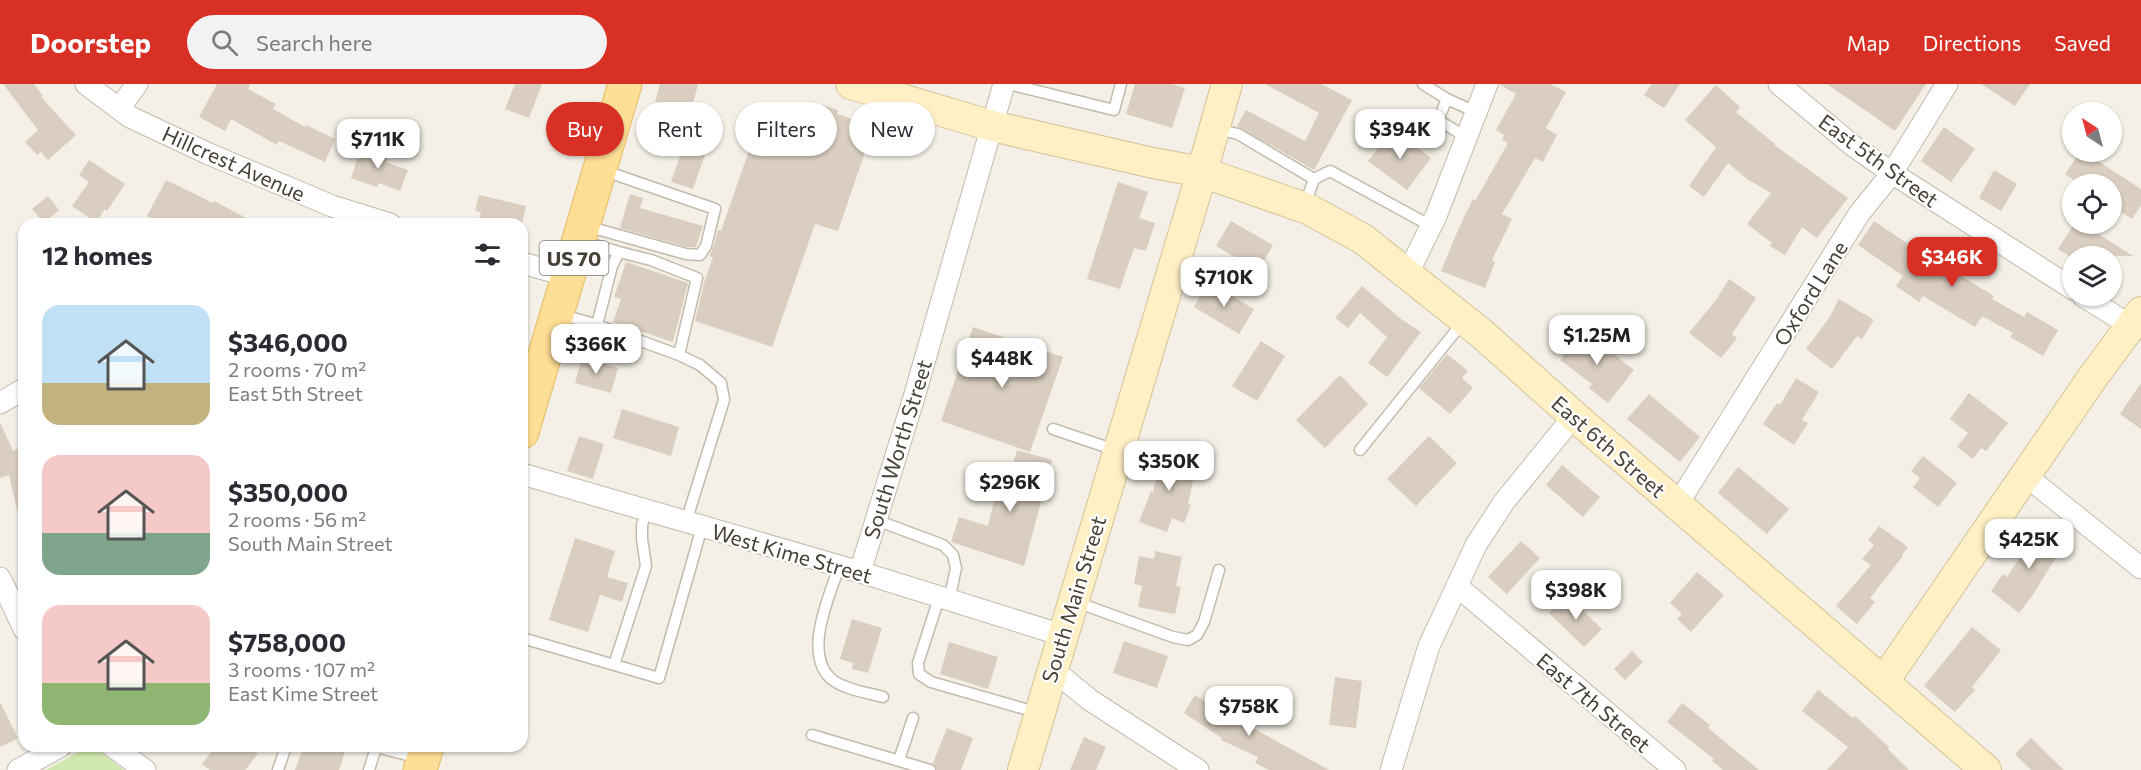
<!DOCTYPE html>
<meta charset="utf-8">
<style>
body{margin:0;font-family:Commissioner,sans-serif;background:#f2f2f3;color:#2b2b33;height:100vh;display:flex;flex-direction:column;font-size:22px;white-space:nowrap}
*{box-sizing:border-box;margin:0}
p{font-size:20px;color:#7c7c81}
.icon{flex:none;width:33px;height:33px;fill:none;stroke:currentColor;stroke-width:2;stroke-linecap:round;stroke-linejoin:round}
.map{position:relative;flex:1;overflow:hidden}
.details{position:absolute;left:18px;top:134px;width:510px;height:534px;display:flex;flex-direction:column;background:#fff;border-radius:18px;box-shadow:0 2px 4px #0004}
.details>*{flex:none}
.guide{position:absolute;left:546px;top:18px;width:570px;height:54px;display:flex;gap:12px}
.needle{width:39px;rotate:324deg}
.buttons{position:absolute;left:2062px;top:18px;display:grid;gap:12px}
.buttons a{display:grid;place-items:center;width:60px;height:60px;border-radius:50%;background:#fff;box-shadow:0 2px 4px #0004;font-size:30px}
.price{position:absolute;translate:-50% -51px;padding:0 14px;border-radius:12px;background:#fff;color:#222;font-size:20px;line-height:39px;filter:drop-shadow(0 2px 3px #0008)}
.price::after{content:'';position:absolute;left:50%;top:36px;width:18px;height:14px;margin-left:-9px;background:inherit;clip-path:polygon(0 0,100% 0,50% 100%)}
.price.current{background:#d93025;color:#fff}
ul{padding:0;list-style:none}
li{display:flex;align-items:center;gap:18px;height:150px;padding:0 24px}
li span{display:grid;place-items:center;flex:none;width:168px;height:120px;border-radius:18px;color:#555}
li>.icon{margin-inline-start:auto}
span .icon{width:72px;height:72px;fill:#fffc;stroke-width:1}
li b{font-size:26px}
h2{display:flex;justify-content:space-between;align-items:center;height:72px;padding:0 24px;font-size:26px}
.chip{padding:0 21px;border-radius:27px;background:#fff;box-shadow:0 2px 4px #0004;font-size:21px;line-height:54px}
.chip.current{background:#d93025;color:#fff}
header{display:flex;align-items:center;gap:36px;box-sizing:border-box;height:84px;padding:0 30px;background:#d93025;color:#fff}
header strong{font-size:28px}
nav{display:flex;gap:33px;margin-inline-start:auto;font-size:21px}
.search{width:420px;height:54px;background:#f2f2f3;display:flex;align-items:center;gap:15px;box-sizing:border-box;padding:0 21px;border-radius:33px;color:#7c7c81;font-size:22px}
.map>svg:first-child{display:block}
.green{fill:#d1e9b0}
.building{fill:#d9cec0}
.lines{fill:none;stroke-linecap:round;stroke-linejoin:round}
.lane-casing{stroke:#c3baad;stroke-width:13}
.street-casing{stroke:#c3baad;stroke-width:23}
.secondary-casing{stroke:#d5c397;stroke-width:32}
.primary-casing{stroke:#e6bb64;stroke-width:35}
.lane{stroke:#fff;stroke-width:10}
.street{stroke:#fff;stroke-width:21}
.secondary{stroke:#fff0c6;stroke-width:30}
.primary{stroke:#ffde95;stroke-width:33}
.labels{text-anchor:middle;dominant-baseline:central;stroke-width:4.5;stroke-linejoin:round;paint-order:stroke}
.shield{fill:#fff;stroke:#7e7972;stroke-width:1.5}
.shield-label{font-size:20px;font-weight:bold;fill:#474036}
.street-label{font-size:21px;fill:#474036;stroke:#fff}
</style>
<header>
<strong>Doorstep</strong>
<div class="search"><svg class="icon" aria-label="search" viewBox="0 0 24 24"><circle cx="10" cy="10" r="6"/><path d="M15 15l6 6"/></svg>Search here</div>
<nav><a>Map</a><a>Directions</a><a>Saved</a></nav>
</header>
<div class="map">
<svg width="2141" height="686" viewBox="0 0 2141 686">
<rect width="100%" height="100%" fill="#f4f0e7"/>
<path class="green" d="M89 662H93L124 686H46Z"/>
<path class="building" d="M3 0H34L43 12 41 13 76 51 48 76 41 68 37 71 25 58 38 46Z
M217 0H250L248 5 276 20 273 25 305 43 306 41 335 55 325 78 279 57 277 61 231 35 225 47 199 33Z
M515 0H542L529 34 505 25Z
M660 0H698L691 28 655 18Z
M1135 0H1172L1185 4 1172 44 1126 30Z
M1265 0H1321L1352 16 1314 86 1237 42 1246 26 1305 57 1319 29Z
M1499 0H1550L1566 8 1546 44 1557 51 1543 78 1535 74 1502 130 1512 135 1492 176 1495 178 1485 204 1441 187 1458 146 1473 115 1475 117 1508 59 1502 56 1504 51 1496 46 1516 10Z
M1652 0H1680L1664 24 1644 11Z
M1827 0H1926L1895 47Z
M1981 0H2030L2015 22Z
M1716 1 1740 23 1736 28 1775 60 1774 61 1848 114 1817 154 1802 143 1785 171 1770 162 1772 159 1747 140 1771 109 1747 95 1728 79 1704 113 1689 102 1716 63 1685 36Z
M811 17 838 26 837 30 874 42 838 147 815 140 772 263 695 237 704 199 713 173 709 172 713 164 718 146 721 147 754 52 794 66Z
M1944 43 1975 65 1951 98 1921 77Z
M1393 45 1431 74 1407 106 1368 77Z
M685 57 707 65 693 105 671 98Z
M361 63 388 71 386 78 408 86 400 107 379 99 377 103 351 94Z
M2080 68H2084L2141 105V121L2132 135 2112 122V100H2080L2065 90Z
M89 76 125 100 107 127 105 125 96 138 72 122 89 98 79 91Z
M1994 86 2017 100 2001 127 1979 114Z
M166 96 213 119 214 117 258 140H180L169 134 166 140H162L147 132Z
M1118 98 1148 108 1139 134 1155 139 1146 167 1134 164 1120 205 1087 195Z
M630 110 643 114 640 124 703 142 696 163H687L620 144Z
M479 111 526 122 522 140H478L481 128 475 127Z
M48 112 59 126 44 139 32 125Z
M1231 137 1273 161 1258 187 1216 162Z
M1874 137 1920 168 1925 161 1957 183 1954 188 1994 212 1992 215 2024 233 2027 228 2058 246 2043 272 2010 253 2013 249 1982 232 1975 243 1923 212 1919 218 1896 202 1903 192 1858 161Z
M2074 140H2083L2133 172H2069L2058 165Z
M626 178 688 199 673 258 613 238 621 215 614 213Z
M1729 195 1756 214 1732 250 1737 254 1721 274 1689 249 1716 216Z
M1209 198 1254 225 1239 250 1194 223Z
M1362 202 1401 235 1421 248 1387 293 1368 279 1387 253 1360 229 1348 244 1335 234Z
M1839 215 1874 236 1862 255 1857 252 1832 285 1806 265 1829 234Z
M973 243 1063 273 1030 368 941 337Z
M1583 246 1634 286 1608 319 1589 304 1592 300 1560 276Z
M1261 257 1285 272 1257 317 1232 302Z
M1447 270 1468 287 1462 294 1473 304 1450 330 1419 304Z
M582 273 618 284 611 309 575 299Z
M1340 291 1368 320 1325 364 1296 336Z
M1796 294 1819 308 1802 336 1808 339 1794 361 1763 340 1777 319 1780 321Z
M2141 299V345L2120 330Z
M1969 309 2008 339 1986 367 1981 364 1973 375 1957 363 1968 349 1950 335Z
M1649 310 1700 353 1680 378 1627 335Z
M622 325 679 343 671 372 613 354Z
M0 338 13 367 24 361V430H18L9 391 0 394Z
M579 352 604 360 593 395 567 387Z
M1429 352 1457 379 1416 422 1387 395Z
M1163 364 1184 369 1181 380 1196 383 1188 420 1191 421 1184 439 1172 434 1167 448 1139 438 1151 407 1153 408Z
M1017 366 1052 376 1024 482 951 458 959 433 988 442 997 404 1006 406Z
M1923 372 1957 399 1938 423 1913 403 1920 394 1911 387Z
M1562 381 1600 413 1583 433 1546 401Z
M1738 383 1789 425 1767 450 1718 409Z
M1879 442 1908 463 1902 471 1903 472 1870 514 1875 518 1857 540 1836 522 1871 481 1862 475 1874 461 1868 456Z
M2040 443 2065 459 2032 512 2019 529 1991 507 2003 490 2007 493Z
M575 454 615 467 607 493 628 499 622 518 600 511 588 548 549 536Z
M1521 457 1540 474 1507 510 1488 493Z
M1155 467 1182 473 1176 502 1181 503 1175 530 1138 523 1142 502 1134 500 1139 472 1154 475Z
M1697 488 1724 511 1691 548 1677 535 1682 530 1670 519Z
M1567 511 1602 545 1584 563 1549 529Z
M852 535 882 544 868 589 852 585 853 579 840 575Z
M1972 543 2001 566 1972 603 1975 606 1955 628 1924 602Z
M1124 557 1168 572 1157 604 1113 589Z
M949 558 998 573 988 605 940 590Z
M1632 567 1643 578 1625 596 1614 585Z
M1335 593 1362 597 1356 644 1329 641Z
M1818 606 1853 634 1855 632 1889 663 1888 665 1909 686H1827L1848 663 1802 627Z
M1195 611 1231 634 1237 622 1257 631 1251 643 1329 686H1269L1255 679 1258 673 1221 656 1222 654 1184 629Z
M0 618 18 654 0 663Z
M1682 619 1710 641 1708 644 1759 686H1723L1712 677 1714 675 1667 638Z
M947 644 973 654 961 686H937L933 679Z
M1084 653 1106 663 1096 686H1070Z
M2031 654 2064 686H2031L2015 670Z
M216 662H247L258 670 245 686H210L202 680Z
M304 662H347L339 686H295Z"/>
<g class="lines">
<g class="lane-casing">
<path id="lane" d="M1009 0 1114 26 1121 0
M1423 0 1447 15 1476 28
M1447 15 1438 36 1466 53
M1217 45 1238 50 1314 95 1305 121
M1314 95 1330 87 1431 142
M586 142 686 170 700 171 706 162 715 125 602 86
M582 157 619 168
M560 230 597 241 679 271 697 194 651 176 619 168 612 182 597 241
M679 271 700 281 721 299 724 316 686 438
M1053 345 1118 367
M1360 366 1463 238
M876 436 943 461 953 471 956 484 949 517
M839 483C829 513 801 573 834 597 847 606 869 609 883 613
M939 514 918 579 919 590 931 598 1039 629
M1076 518 1173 553 1188 556 1197 551 1204 538 1219 486
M522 554 659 594 702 443
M614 581 646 482 642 455V441L647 426
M812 651 930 686
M899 676 913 634
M278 686 286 662
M369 686 376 663 419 674"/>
</g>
<g class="street-casing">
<path id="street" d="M86 0 130 33 209 70 332 122 390 140
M1779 0 1852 61 1892 89 2073 205
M119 25 137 0
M522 179 568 192
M1408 189 1436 132 1487 0
M2083 212 2131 242
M0 319 24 305
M522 390 860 488 1062 551
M2026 392 2141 484
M1677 421 1859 130 1892 89 1947 0
M860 488 915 310 1004 0
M0 494 24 545
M1458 503 1675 686
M1052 585 1090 616 1198 686
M112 662 145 686
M18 686 61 662
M1391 686 1429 562 1476 461 1504 418 1574 332"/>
</g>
<g class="secondary-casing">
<path id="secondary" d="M851 0 992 42 1153 79 1202 88 1308 125 1363 155 1481 249 1574 332 1986 686
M1884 597 2093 293 2141 228
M1023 686 1202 88 1227 0"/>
</g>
<g class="primary-casing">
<path id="primary" d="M522 348 625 0
M420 686 427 662"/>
</g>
<use href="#lane" class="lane"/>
<use href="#street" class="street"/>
<use href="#secondary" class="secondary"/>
<use href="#primary" class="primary"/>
</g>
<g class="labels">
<rect class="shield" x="539.5" y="157" width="69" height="34" rx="4.5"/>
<g class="shield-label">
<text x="574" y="174">US 70</text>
</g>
<g class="street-label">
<text transform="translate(1879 76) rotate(36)">East 5th Street</text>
<text transform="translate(234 79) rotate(24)">Hillcrest Avenue</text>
<text transform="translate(1810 209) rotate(-58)">Oxford Lane</text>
<text transform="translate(1609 362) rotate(41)">East 6th Street</text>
<text transform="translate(897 365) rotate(-73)">South Worth Street</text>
<text transform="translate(792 469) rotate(16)">West Kime Street</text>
<text transform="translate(1073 515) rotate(-73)">South Main Street</text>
<text transform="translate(1594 618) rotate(40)">East 7th Street</text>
</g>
</g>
</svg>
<div class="buttons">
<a><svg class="needle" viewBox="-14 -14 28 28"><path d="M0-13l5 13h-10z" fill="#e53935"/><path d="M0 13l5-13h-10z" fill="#7c7c81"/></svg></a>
<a><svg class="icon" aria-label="locate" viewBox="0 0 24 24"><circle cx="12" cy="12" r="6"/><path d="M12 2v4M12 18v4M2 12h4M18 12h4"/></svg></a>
<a><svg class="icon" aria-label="layers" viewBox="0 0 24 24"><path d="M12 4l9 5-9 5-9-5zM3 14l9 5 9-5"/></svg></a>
</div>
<b class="price" style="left:1400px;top:76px">$394K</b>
<b class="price" style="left:378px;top:86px">$711K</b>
<b class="price current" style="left:1952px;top:204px">$346K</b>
<b class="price" style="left:1224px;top:224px">$710K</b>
<b class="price" style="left:1597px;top:282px">$1.25M</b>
<b class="price" style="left:596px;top:291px">$366K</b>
<b class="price" style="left:1002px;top:305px">$448K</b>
<b class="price" style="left:1169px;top:408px">$350K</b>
<b class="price" style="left:1010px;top:429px">$296K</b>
<b class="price" style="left:2029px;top:486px">$425K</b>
<b class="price" style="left:1576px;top:537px">$398K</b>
<b class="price" style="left:1249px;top:653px">$758K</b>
<div class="guide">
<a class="chip current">Buy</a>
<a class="chip">Rent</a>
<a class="chip">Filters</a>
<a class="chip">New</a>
</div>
<section class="details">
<h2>12 homes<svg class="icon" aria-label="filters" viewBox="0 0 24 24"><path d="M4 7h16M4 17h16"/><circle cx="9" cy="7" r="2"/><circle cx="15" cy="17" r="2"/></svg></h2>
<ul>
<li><span style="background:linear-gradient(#bfe0f5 65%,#c2b280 0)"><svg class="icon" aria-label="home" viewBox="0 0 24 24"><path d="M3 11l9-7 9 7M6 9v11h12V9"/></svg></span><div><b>$346,000</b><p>2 rooms · 70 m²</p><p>East 5th Street</p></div></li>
<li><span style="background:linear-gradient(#f6c9c9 65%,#7fa58c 0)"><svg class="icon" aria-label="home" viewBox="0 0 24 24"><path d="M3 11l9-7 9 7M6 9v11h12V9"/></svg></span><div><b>$350,000</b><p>2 rooms · 56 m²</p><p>South Main Street</p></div></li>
<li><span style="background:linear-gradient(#f6c9c9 65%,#8fb573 0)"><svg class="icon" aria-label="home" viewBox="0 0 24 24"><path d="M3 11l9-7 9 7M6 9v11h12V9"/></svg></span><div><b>$758,000</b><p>3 rooms · 107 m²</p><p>East Kime Street</p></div></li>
</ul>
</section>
</div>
